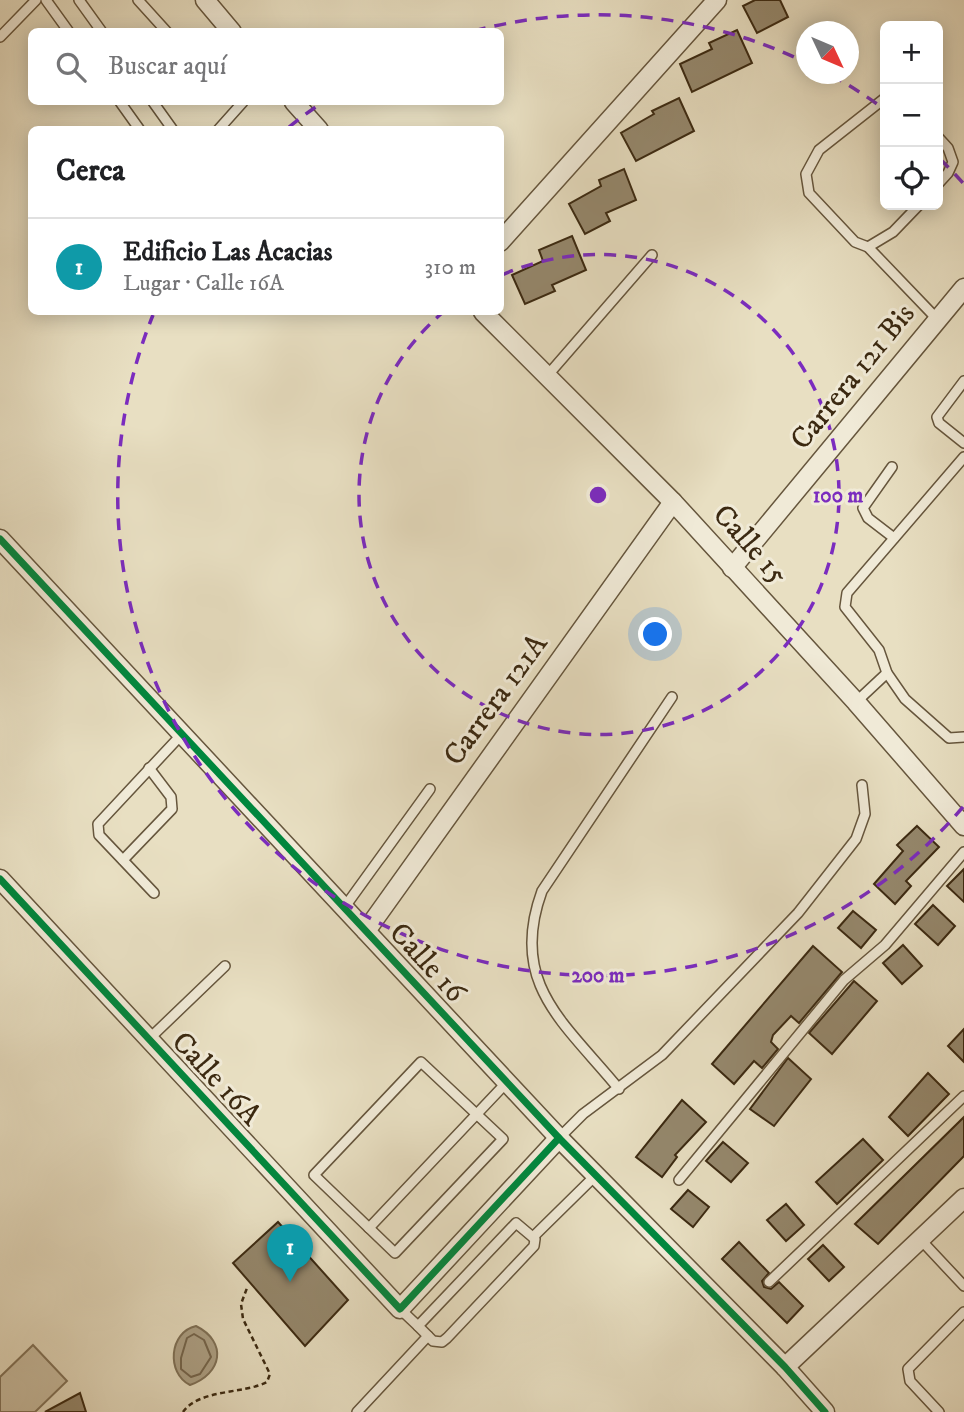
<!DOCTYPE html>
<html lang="es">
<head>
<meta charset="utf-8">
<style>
	:root { --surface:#fff; --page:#f2f2f2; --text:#202124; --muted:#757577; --line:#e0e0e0; --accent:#db2777 }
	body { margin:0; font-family:"IM FELL DW Pica",serif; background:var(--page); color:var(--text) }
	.controls { position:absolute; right:21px; top:21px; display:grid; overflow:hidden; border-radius:10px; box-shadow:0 4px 18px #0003 }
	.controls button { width:63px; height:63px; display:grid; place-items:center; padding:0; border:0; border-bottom:2px solid var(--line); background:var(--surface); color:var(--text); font:35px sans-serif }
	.compass { position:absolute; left:796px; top:21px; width:63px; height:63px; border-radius:50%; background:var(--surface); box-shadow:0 4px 18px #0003; rotate:134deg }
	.you { position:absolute; left:656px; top:635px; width:24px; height:24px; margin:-18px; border:5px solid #fff; border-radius:50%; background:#1a73e8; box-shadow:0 0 0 10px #1a73e833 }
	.badge { display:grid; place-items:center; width:46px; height:46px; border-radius:50%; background:var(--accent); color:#fff; font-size:23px; font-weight:700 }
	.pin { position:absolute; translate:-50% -58px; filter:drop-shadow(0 2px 4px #0008) }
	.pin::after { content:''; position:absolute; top:37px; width:24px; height:21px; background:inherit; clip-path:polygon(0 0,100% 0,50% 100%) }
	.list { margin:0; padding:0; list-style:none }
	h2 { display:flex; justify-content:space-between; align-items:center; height:91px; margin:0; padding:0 28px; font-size:30px }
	h2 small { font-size:23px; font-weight:400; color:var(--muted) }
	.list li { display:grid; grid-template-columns:46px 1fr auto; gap:21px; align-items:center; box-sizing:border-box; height:98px; padding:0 28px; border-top:2px solid var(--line) }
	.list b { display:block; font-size:26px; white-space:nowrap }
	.list p { margin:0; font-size:23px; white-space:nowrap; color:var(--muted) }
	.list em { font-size:23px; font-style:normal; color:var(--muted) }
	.icon { flex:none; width:38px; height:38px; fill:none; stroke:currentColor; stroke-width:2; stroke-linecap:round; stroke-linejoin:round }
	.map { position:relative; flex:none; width:964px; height:1412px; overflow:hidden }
	.search { position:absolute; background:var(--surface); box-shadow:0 4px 18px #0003; left:28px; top:28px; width:476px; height:77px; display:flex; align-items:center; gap:18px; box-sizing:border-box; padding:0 24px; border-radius:10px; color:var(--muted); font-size:26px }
	.panel { position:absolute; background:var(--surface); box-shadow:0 4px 18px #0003; left:28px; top:126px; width:476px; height:189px; border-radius:10px }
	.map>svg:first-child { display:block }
	.green { fill:#cbc0a4; stroke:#83745a; stroke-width:2 }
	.water { fill:#ada186; stroke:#7f7157; stroke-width:2 }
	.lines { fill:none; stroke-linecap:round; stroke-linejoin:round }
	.shore { stroke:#74654c; stroke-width:2 }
	.building { fill:#95886d; stroke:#3b2911; stroke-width:2 }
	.service-casing { stroke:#66563d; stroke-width:12 }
	.minor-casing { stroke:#66563d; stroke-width:21 }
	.path { stroke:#3b2911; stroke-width:2.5; stroke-dasharray:5 3.5; stroke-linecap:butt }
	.service { stroke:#f0ead7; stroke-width:9 }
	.minor { stroke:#f0ead7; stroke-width:18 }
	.cycleway-casing { stroke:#f0ead7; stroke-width:11 }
	.cycleway { stroke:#00873e; stroke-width:7 }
	.ring { fill:none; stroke:#7b2cbf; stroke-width:3.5; stroke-dasharray:12 9 }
	.labels { text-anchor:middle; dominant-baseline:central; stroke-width:6; stroke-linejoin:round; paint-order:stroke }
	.street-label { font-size:30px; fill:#3b2911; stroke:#f0ead7 }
	.centre { fill:#7b2cbf; stroke:#f0ead7; stroke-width:3.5 }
	.ring-label { font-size:21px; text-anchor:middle; font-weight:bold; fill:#7b2cbf; stroke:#f0ead7; stroke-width:6; stroke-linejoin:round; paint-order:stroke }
</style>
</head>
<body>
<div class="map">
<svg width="964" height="1412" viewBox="0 0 964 1412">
	<rect width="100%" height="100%" fill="#e8dfc2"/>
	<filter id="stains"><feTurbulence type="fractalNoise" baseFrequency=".00286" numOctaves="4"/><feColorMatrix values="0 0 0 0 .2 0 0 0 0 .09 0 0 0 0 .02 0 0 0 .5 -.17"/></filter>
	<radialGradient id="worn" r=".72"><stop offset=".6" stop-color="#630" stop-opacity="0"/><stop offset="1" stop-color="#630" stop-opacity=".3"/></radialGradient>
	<path class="green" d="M 33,1345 L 67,1381 L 35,1412 L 0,1412 L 0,1377 Z"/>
	<path class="water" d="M 196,1326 C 228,1342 222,1374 190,1385 C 166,1373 169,1332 196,1326 Z"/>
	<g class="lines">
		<path class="shore" d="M 194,1334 L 204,1340 L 211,1357 L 200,1374 L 191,1377 L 181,1369 L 181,1358 L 187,1338 Z"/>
	</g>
	<g class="building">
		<path d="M 755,0 L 780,0 L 788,17 L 757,33 L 743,6 Z"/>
		<path d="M 737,30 L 752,63 L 692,92 L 680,64 L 712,49 L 709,43 Z"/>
		<path d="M 679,98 L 694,131 L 636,161 L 621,133 L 654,114 L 652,111 Z"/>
		<path d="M 624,169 L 636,200 L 606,213 L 610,221 L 585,234 L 569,204 L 601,186 L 599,180 Z"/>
		<path d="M 572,236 L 586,270 L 552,285 L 555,291 L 525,304 L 512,275 L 543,261 L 539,250 Z"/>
		<path d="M 917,826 L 939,847 L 906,881 L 911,886 L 895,904 L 874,884 L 903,851 L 897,845 Z"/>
		<path d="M 964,869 L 964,902 L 947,886 Z"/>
		<path d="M 933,905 L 955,926 L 938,945 L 915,924 Z"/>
		<path d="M 853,911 L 876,930 L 861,948 L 838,928 Z"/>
		<path d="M 903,945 L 922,966 L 902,984 L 883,963 Z"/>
		<path d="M 813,946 L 842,972 L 799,1023 L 791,1016 L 773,1035 L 771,1042 L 778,1049 L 762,1068 L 754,1061 L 734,1084 L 712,1064 Z"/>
		<path d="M 854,981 L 877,1001 L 832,1054 L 809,1033 Z"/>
		<path d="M 964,1029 L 964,1062 L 948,1046 Z"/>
		<path d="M 788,1058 L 811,1079 L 774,1126 L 750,1109 Z"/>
		<path d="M 928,1073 L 949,1094 L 908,1136 L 889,1117 Z"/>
		<path d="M 682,1100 L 706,1122 L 675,1155 L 677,1157 L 662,1177 L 636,1157 Z"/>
		<path d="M 964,1117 L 964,1156 L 878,1244 L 855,1224 Z"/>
		<path d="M 863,1139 L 883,1160 L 837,1204 L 816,1182 Z"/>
		<path d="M 723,1142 L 748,1163 L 731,1182 L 706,1161 Z"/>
		<path d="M 688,1190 L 709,1207 L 693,1227 L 671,1209 Z"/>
		<path d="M 786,1204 L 804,1225 L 786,1241 L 767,1220 Z"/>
		<path d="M 278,1222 L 348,1300 L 305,1346 L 233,1263 Z"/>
		<path d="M 739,1242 L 769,1273 L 762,1281 L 764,1287 L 771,1289 L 779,1282 L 803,1306 L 787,1323 L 722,1259 Z"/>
		<path d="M 823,1245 L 844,1267 L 829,1281 L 808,1259 Z"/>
		<path d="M 80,1393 L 86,1412 L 45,1412 Z"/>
	</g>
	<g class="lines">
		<g class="service-casing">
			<g id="service">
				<path d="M 46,0 L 69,32"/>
				<path d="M 79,0 L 102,32"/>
				<path d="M 138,0 L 167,32"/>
				<path d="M 0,37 L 36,0"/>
				<path d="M 885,98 L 819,150 L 806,174 L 809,193 L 855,242 L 868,247 L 937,319"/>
				<path d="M 120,102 L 140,130"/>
				<path d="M 153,102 L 173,130"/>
				<path d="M 218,130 L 243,102"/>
				<path d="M 938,137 L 948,148 L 953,162 L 948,173 L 938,184"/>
				<path d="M 868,247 L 893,232 L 919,205"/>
				<path d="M 547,376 L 652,255"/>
				<path d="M 964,381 L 937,417 L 939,423 L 964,443"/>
				<path d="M 964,457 L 847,593 L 845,607 L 879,650 L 887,673 L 905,699 L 949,738 L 964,737"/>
				<path d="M 892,467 L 863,508 L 868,518 L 894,538"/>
				<path d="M 856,702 L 887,673"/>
				<path d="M 123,860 L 172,809 L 171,797 L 149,768"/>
				<path d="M 154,893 L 99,835 L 98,824 L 182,734"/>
				<path d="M 344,908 L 430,789"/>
				<path d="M 149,1039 L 225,966"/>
				<path d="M 421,1062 L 503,1139 L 395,1253 L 314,1175 Z"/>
				<path d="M 619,1089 C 565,1023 508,984 542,891 L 672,697"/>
				<path d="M 559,1138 L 583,1114 L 662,1055 L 798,913 L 856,839 L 865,814 L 862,785"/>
				<path d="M 679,1180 L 844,980 L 885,945 L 964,852"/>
				<path d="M 516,1223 L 535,1239 L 534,1246 L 447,1338 L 442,1342 L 433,1341 L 418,1326 Z"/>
				<path d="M 369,1228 L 507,1082"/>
				<path d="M 533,1237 L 596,1175"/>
				<path d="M 920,1239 L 964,1286"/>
				<path d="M 769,1282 L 964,1096"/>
				<path d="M 400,1309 L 418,1326"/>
				<path d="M 357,1412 L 428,1336"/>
				<path d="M 939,1412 L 910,1381 L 908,1369 L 964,1312"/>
			</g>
		</g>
		<g class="minor-casing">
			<g id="minor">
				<path d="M 205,0 L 232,32"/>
				<path d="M 294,102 L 319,130"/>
				<path d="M 500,242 L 717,0"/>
				<path d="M 483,312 L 673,502 L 856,702 L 964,826"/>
				<path d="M 0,539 L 559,1138 L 785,1367 L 825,1412"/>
				<path d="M 732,568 L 964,288"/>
				<path d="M 0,879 L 400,1309 L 559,1138"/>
				<path d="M 366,931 L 673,502"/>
				<path d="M 785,1367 L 964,1198"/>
			</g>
		</g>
		<path class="path" d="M 183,1412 C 199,1389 244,1394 267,1382 L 270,1374 L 243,1319 L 241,1304 L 247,1288"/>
		<use href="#service" class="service"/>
		<use href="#minor" class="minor"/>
		<g class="cycleway-casing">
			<g id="cycleway">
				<path d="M 0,539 L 559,1138 L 785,1367 L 825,1412"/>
				<path d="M 0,879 L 400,1309 L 559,1138"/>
			</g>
		</g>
		<use href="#cycleway" class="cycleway"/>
	</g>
	<g class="ring">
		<path d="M502 275A240 240 0 1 1 442 313"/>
		<path d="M963 807A480 480 0 0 1 153 315M289 127A480 480 0 0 1 323 102M474 31A480 480 0 0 1 805 62M831 75A480 480 0 0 1 884 109M940 159A480 480 0 0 1 963 183"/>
	</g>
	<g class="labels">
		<g class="street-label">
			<text transform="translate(853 377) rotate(-51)">Carrera 121 Bis</text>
			<text transform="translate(750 545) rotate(48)">Calle 15</text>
			<text transform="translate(496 700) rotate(-54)">Carrera 121A</text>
			<text transform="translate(427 963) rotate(47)">Calle 16</text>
			<text transform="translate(216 1079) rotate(47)">Calle 16A</text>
		</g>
	</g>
	<circle cx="598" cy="495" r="10" class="centre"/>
	<g class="ring-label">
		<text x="838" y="502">100 m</text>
		<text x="598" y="982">200 m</text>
	</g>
	<rect width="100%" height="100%" filter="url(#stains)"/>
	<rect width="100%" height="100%" fill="url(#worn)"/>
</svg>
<div class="controls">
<button>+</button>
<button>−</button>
<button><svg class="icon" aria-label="locate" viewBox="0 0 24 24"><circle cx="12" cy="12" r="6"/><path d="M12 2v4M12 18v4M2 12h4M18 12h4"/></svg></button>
</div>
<svg class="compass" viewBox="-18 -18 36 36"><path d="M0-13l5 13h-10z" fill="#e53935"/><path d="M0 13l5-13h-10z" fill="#757577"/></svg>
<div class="you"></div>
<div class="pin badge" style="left:290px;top:1282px;background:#0f9aa8">1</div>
<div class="search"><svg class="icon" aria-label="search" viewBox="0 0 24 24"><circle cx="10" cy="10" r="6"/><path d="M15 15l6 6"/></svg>Buscar aquí</div>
<section class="panel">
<h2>Cerca<small></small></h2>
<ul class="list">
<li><span class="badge" style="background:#0f9aa8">1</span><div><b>Edificio Las Acacias</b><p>Lugar · Calle 16A</p></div><em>310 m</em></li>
</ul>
</section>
</div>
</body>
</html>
